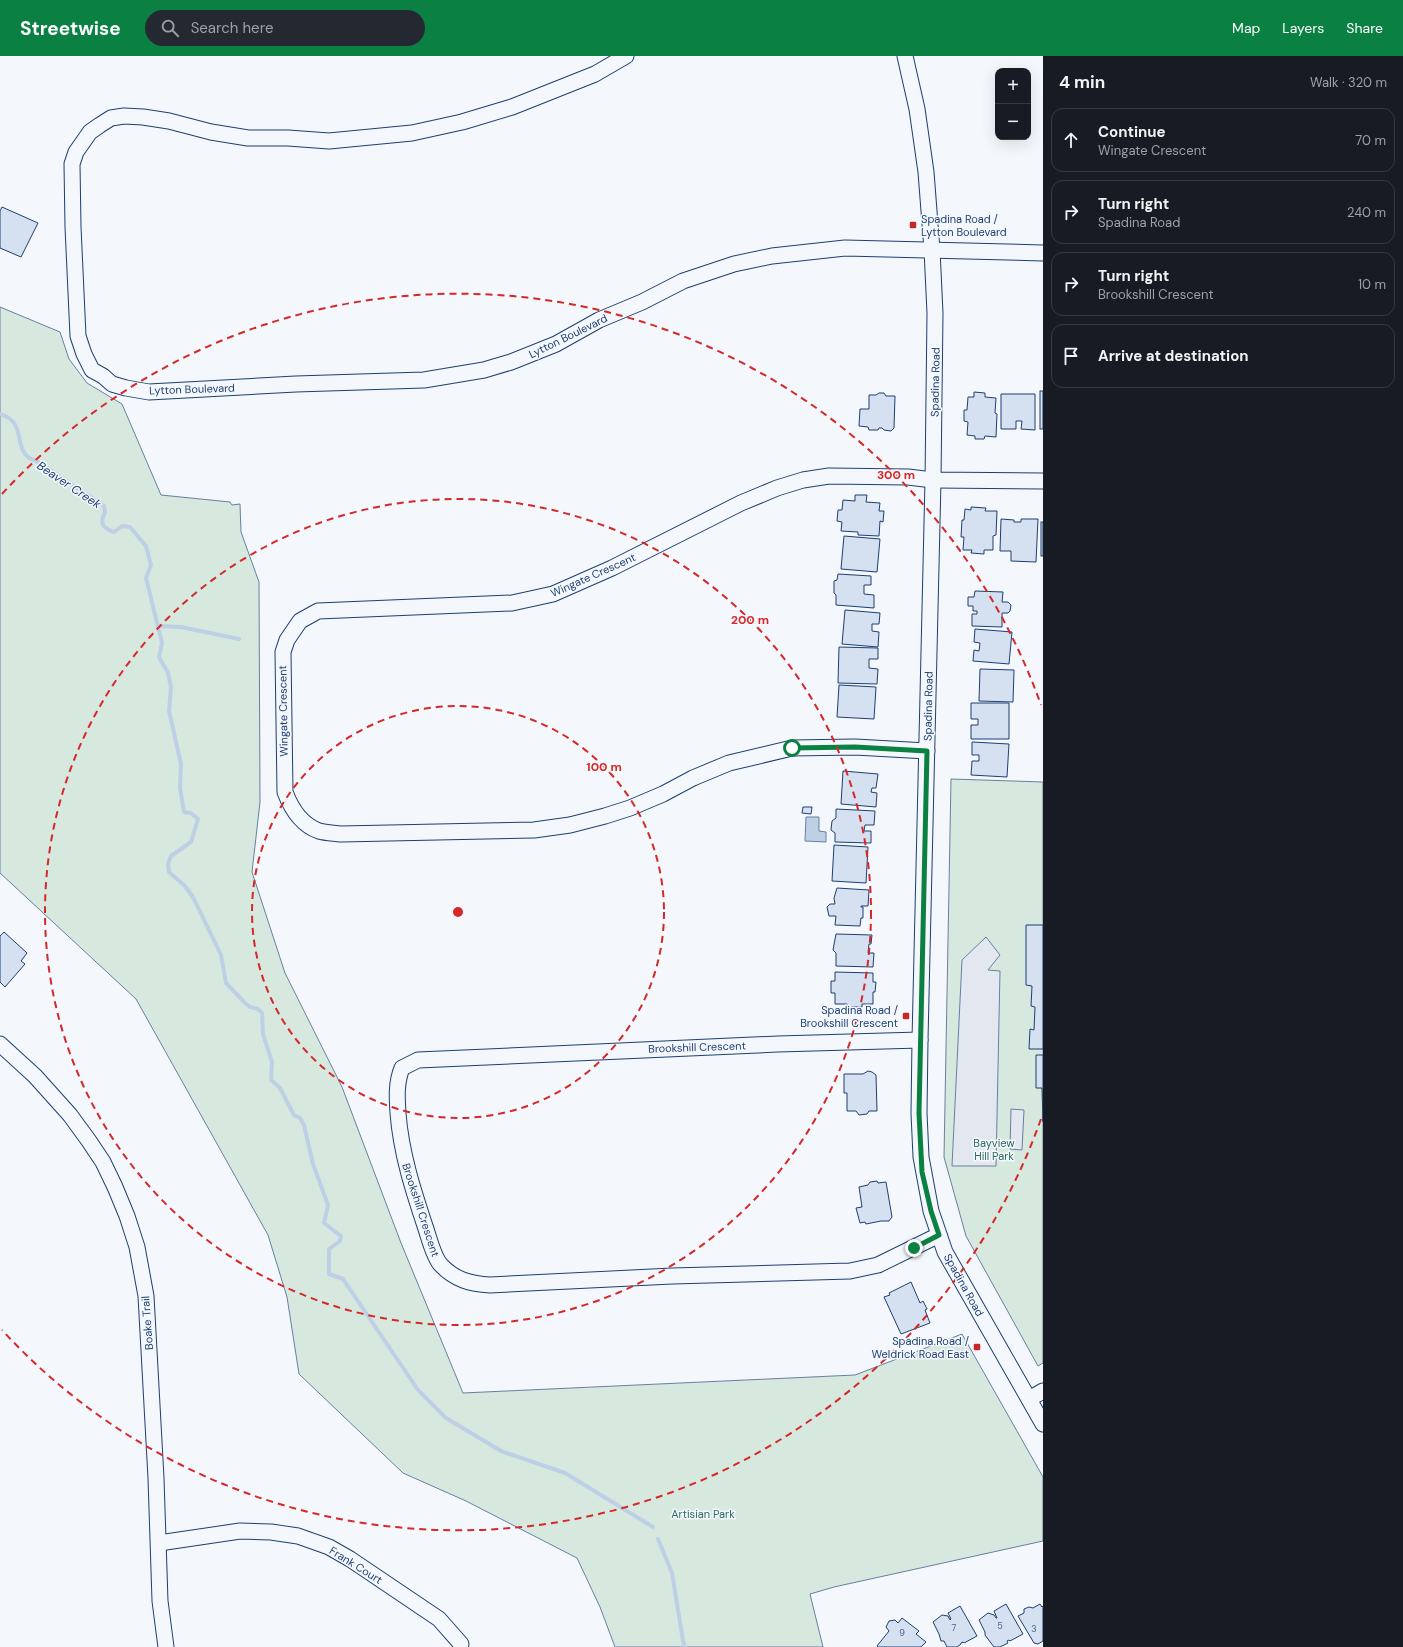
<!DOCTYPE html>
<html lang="en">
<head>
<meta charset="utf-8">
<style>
	:root { --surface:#171b24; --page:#242831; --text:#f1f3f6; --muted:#9ea1a6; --line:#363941; --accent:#0b8043 }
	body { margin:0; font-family:"DM Sans",sans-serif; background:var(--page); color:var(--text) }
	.controls { position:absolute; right:12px; top:12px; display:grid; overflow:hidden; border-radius:8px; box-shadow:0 4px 16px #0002 }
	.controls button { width:36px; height:36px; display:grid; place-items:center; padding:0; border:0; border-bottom:1px solid var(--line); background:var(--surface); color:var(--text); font:20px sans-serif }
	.stop { position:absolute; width:12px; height:12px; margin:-9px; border:3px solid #0b8043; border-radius:50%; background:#fff }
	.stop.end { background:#0b8043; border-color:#fff; box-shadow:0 1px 4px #0008 }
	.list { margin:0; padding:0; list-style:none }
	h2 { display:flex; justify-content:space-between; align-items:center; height:52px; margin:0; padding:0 16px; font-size:17px }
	h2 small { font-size:13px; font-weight:400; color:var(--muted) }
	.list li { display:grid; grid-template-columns:26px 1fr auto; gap:12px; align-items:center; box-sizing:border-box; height:64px; margin:0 8px 8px; padding:0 8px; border:1px solid var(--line); border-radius:12px }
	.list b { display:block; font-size:15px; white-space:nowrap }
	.list p { margin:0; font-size:13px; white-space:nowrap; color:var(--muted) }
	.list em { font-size:13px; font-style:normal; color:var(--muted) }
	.icon { flex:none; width:22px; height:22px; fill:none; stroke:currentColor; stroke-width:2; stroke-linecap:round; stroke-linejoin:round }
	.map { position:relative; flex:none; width:1043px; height:1591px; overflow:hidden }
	header { display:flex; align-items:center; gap:24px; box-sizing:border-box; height:56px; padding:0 20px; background:var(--accent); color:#fff }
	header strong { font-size:19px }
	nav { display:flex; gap:22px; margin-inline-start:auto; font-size:14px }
	.search { width:280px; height:36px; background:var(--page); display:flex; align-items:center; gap:10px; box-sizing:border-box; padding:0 14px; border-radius:22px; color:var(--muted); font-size:15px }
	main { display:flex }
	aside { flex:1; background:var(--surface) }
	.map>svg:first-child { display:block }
	.green { fill:#d7e8df; stroke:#687fa3 }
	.parking { fill:#e3e8f0; stroke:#687fa3 }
	.water { fill:#bed0e5; stroke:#687fa3 }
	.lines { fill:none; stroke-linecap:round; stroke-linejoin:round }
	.stream { stroke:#bed0e5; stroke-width:4 }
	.building { fill:#d5e0f0; stroke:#1d3f73 }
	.minor-casing { stroke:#1d3f73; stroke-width:17 }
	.minor { stroke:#f4f7fb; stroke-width:15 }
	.route { stroke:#0b8043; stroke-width:5 }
	.ring { fill:none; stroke:#d62828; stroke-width:2; stroke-dasharray:7 5 }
	.poi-dot { fill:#c62828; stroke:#f4f7fb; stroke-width:1.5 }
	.labels { text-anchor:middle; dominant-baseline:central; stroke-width:3; stroke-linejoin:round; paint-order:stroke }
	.number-label { font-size:9px; fill:#4b6792 }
	.poi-label { font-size:11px; fill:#1d3f73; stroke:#f4f7fb; text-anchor:end }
	.street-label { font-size:11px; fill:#1d3f73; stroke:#f4f7fb }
	.park-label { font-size:11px; fill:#2c6c60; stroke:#f4f7fb }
	.water-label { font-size:12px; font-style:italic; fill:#1d3f73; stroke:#f4f7fb }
	.centre { fill:#d62828; stroke:#f4f7fb; stroke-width:2 }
	.ring-label { font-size:12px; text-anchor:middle; font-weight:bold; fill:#d62828; stroke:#f4f7fb; stroke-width:3; stroke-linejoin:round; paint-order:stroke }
</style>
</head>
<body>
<header>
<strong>Streetwise</strong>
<div class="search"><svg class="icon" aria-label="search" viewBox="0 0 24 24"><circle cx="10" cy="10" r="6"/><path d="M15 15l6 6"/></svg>Search here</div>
<nav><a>Map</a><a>Layers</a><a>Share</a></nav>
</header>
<main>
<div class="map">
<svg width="1043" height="1591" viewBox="0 0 1043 1591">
	<rect width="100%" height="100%" fill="#f4f7fb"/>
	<g class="green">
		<path d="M 0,251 L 60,276 L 69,303 L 87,327 L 122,348 L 161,439 L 230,446 L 232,449 L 240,448 L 241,476 L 259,526 L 260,746 L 252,816 L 285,917 L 342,1031 L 401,1187 L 463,1337 L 855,1319 L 962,1278 L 1043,1421 L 1043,1485 L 834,1531 L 810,1538 L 823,1591 L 615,1591 L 600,1551 L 577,1502 L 466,1445 L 403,1417 L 299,1318 L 287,1241 L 268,1179 L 136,943 L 0,817 Z"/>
		<path d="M 951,723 L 1043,726 L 1043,1307 L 1038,1310 L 966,1180 L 944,1101 Z"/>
	</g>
	<g class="parking">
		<path d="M 986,881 L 1000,899 L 988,914 L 1000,915 L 996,1110 L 952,1110 L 962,904 Z"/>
		<path d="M 1011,1053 L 1024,1054 L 1022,1094 L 1010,1093 Z"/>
	</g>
	<path class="water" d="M 806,761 L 819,761 L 819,775 L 826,776 L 826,786 L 805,785 Z"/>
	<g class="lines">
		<g class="stream">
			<path d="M 0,358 C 27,366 13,390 29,402 C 31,403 35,404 38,406 L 104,450 L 105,456 C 99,468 103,472 114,476 L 122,470 L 130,471 L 146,490 L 151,509 L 146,522 L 162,587 L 159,601 L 168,617 L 171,631 L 169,655 L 181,708 L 180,732 L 184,756 L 191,757 L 198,763 L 191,786 L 171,800 L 168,808 L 169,816 L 185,830 L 193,841 L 221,899 L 226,927 L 244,946 L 250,951 L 258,953 L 262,957 L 263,978 L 272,1006 L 271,1024 L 280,1032 L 294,1059 L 300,1062 L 304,1069 L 313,1108 L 328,1149 L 324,1167 L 341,1180 L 340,1185 L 329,1193 L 329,1218 L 343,1223 L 418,1334 L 446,1362 L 501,1395 L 565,1417 L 653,1471"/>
			<path d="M 158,570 L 181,571 L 239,583"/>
			<path d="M 658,1483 L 672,1517 L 683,1585 L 685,1591"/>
		</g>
	</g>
	<g class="building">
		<path d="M 2,151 L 38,167 L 21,201 L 0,192 L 0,155 Z"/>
		<rect x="1040" y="335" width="3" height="38"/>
		<path d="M 974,336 L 985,337 L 985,341 L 996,342 L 995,357 L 997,358 L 996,381 L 985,380 L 984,383 L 975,383 L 975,380 L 967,379 L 968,366 L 964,365 L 964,354 L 967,354 L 968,341 L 974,341 Z"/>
		<path d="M 879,337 L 884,337 L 886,340 L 895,340 L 894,372 L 891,375 L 884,374 L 882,372 L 879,372 L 878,374 L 869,374 L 868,371 L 859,370 L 860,353 L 869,353 L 869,339 L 876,339 Z"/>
		<path d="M 1001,338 L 1035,338 L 1035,374 L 1021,373 L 1022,365 L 1016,365 L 1016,373 L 1001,373 Z"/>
		<path d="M 855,439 L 867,439 L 866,446 L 880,447 L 879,455 L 884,455 L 883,466 L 880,465 L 879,480 L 858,479 L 858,476 L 841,475 L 842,466 L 837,465 L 838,454 L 842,454 L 843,444 L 855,445 Z"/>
		<path d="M 971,451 L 986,452 L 985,455 L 997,455 L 996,479 L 993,480 L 993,494 L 984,494 L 984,498 L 971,497 L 972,494 L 963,494 L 964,481 L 961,481 L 962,464 L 964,464 L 965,453 L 971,454 Z"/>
		<path d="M 1001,463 L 1014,464 L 1014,466 L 1021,466 L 1021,463 L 1038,463 L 1036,506 L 1011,505 L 1011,495 L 1000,495 Z"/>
		<rect x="1041" y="466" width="2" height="34"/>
		<path d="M 844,480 L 880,483 L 877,516 L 841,513 Z"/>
		<path d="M 838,518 L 871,520 L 871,529 L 864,529 L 864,538 L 874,539 L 874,552 L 836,549 L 836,539 L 834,537 L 834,525 L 837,524 Z"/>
		<path d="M 975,535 L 1003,536 L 1002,546 L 1008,546 L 1011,549 L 1010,555 L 1008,557 L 1002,557 L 1002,571 L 972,570 L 972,558 L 977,558 L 977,555 L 973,555 L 973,550 L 968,550 L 968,541 L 974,541 Z"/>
		<path d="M 845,554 L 880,557 L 879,568 L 872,568 L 872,575 L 879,576 L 878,591 L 842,588 Z"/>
		<path d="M 975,573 L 1012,576 L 1009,608 L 973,605 L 974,594 L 979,595 L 980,587 L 974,586 Z"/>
		<path d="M 839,591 L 878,592 L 878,603 L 869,603 L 869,612 L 878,613 L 877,628 L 838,627 Z"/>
		<path d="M 980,613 L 1014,614 L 1013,646 L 979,645 Z"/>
		<path d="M 839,629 L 876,631 L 874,663 L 837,661 Z"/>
		<path d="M 971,647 L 1009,647 L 1009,683 L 971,683 L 971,669 L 978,669 L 978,663 L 971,663 Z"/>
		<path d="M 972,686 L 1009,688 L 1007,721 L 971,719 L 972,705 L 979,705 L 979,699 L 972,699 Z"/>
		<path d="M 843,715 L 878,718 L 876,732 L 872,732 L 871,736 L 877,737 L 876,751 L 841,748 Z"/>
		<path d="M 803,751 L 812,751 L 811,758 L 802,757 Z"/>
		<path d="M 836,753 L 875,755 L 874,769 L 865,769 L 864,775 L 871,775 L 871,787 L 835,786 L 835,777 L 831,774 L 832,765 L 836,762 Z"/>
		<path d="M 834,789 L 868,791 L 866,827 L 832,825 Z"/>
		<path d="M 837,832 L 869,834 L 868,850 L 861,850 L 861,851 L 863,851 L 863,862 L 861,862 L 860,870 L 835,869 L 836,860 L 829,860 L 827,851 L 830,848 L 835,848 L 834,842 Z"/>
		<path d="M 1026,869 L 1043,869 L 1043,993 L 1029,993 L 1030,973 L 1034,974 L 1035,951 L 1031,950 L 1032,930 L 1026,929 Z"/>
		<path d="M 4,876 L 27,897 L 21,905 L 25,908 L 5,931 L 0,926 L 0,880 Z"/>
		<path d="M 836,878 L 872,879 L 871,888 L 869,888 L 868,897 L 874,897 L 873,911 L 836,910 L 836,897 L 833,894 Z"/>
		<path d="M 835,916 L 873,917 L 873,926 L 876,926 L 875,936 L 873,936 L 873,948 L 862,948 L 862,951 L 847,951 L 847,948 L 835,948 L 835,937 L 831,937 L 831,925 L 835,925 Z"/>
		<path d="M 1036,999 L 1043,999 L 1043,1066 L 1042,1032 L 1036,1032 Z"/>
		<path d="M 868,1015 L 872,1016 L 876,1019 L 877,1055 L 869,1055 L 867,1058 L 859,1059 L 856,1055 L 847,1055 L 847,1037 L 844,1037 L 844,1018 L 863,1018 Z"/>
		<path d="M 877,1125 L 878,1127 L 886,1126 L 892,1161 L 889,1165 L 881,1165 L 866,1168 L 865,1166 L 860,1167 L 856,1152 L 862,1151 L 859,1131 L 868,1129 L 870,1126 Z"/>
		<path d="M 911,1226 L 920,1247 L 923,1245 L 927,1253 L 925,1254 L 930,1267 L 901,1278 L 884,1241 L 890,1239 L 889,1237 Z"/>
		<path d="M 1006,1548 L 1023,1578 L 1010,1585 L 1009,1584 L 1007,1585 L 1008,1587 L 1000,1591 L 994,1591 L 985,1579 L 985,1576 L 979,1564 L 988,1557 L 994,1559 L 996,1562 L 997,1562 L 994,1555 Z"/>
		<path d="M 1040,1548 L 1042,1551 L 1043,1550 L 1043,1585 L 1038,1588 L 1034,1587 L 1018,1560 L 1024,1557 L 1024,1553 L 1029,1551 L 1033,1552 Z"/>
		<path d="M 960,1550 L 977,1580 L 964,1587 L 963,1586 L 961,1587 L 961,1588 L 957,1591 L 947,1591 L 944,1585 L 941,1585 L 939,1578 L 933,1566 L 942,1559 L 948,1560 L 950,1564 L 951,1563 L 948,1557 Z"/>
		<path d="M 902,1562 L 919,1575 L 916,1578 L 926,1586 L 921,1591 L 878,1591 L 877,1590 L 889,1575 L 886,1571 L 889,1565 L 895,1564 L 898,1567 Z"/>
	</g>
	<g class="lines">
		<g class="minor-casing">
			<g id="minor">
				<path d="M 626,0 L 595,18 L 512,51 L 462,66 L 412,77 L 329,85 L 288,82 L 248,82 L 211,76 L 169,65 L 143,61 L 124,60 L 111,62 L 100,69 L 90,76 L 76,96 L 72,108 L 73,171 L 78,280 L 84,298 L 92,314 L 103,320 L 112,328 L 126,332 L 149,336 L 296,328 L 424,324 L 484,314 L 511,306 L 556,288 L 599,264 L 642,246 L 683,225 L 734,208 L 772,200 L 845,192 L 1043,197"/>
				<path d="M 905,0 L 917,53 L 926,116 L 932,194 L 935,257 L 933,424 L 920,984 L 919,1057 L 921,1101 L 931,1155 L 945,1196 L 1043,1368"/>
				<path d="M 927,695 L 855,691 L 792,692 L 729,707 L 693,722 L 663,738 L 630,752 L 605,760 L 570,769 L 534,774 L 341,778 C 334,777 326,777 319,775 C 302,769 291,752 285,736 L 283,596 L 287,584 L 300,565 L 318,555 L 512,547 L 553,538 L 612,512 L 741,447 L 777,432 L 803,424 L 829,420 L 908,421 L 933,424 L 1043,425"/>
				<path d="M 920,984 L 778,988 L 418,1004 L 402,1012 C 396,1027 397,1041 398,1057 C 401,1097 413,1134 426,1173 C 429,1182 434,1202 441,1209 C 455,1224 471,1228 490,1229 L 672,1220 L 850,1215 L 878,1209 L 939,1179"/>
				<path d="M 0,988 L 35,1020 L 70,1059 L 89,1085 L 103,1106 L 115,1131 L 127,1160 L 137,1191 L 146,1240 L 156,1422 L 160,1545 L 166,1591"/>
				<path d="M 1029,1343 L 1043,1335"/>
				<path d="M 159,1487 L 240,1475 L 271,1476 L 298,1480 L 329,1491 L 350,1503 L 439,1563 L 461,1588"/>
			</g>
		</g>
		<use href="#minor" class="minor"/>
	</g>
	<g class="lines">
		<path class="route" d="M 792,692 L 855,691 L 927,695 L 919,1057 L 922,1116 L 931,1155 L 939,1179 L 914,1192"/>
	</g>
	<g class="ring">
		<circle cx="458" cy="856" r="206"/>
		<circle cx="458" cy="856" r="413"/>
		<path d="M1041 1063A619 619 0 0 1 2 1274M2 438A619 619 0 0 1 1041 649"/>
	</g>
	<g class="poi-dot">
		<rect x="909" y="165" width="8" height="8" rx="2"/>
		<rect x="902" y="956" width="8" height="8" rx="2"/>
		<rect x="973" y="1287" width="8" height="8" rx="2"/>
	</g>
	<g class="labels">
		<g class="number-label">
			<text x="1000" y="1570">5</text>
			<text x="954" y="1572">7</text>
			<text x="1034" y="1573">3</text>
			<text x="902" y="1577">9</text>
		</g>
		<g class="poi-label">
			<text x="921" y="163" text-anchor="start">Spadina Road /<tspan x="921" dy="13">Lytton Boulevard</tspan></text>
			<text x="898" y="954">Spadina Road /<tspan x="898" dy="13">Brookshill Crescent</tspan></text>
			<text x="969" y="1285">Spadina Road /<tspan x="969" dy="13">Weldrick Road East</tspan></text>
		</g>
		<g class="street-label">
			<text transform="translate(568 280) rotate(-26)">Lytton Boulevard</text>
			<text transform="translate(935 326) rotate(-89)">Spadina Road</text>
			<text transform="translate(192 333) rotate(-2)">Lytton Boulevard</text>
			<text transform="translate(593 519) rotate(-24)">Wingate Crescent</text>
			<text transform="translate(928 650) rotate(-89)">Spadina Road</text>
			<text transform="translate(283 655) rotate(-91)">Wingate Crescent</text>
			<text transform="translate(697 991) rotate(-2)">Brookshill Crescent</text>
			<text transform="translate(421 1154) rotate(72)">Brookshill Crescent</text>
			<text transform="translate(964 1229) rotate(61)">Spadina Road</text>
			<text transform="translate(147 1267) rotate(-94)">Boake Trail</text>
			<text transform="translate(356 1509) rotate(32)">Frank Court</text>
		</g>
		<g class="park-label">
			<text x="994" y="1087">Bayview<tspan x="994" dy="13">Hill Park</tspan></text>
			<text x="703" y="1458">Artisian Park</text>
		</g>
		<g class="water-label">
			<text transform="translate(69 429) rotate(34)">Beaver Creek</text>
		</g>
	</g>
	<circle cx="458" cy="856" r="6" class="centre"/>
	<g class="ring-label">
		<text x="896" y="423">300 m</text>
		<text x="750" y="568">200 m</text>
		<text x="604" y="715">100 m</text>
	</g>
</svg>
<div class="controls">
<button>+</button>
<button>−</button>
</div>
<div class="stop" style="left:792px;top:692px"></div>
<div class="stop end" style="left:914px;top:1192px"></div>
</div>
<aside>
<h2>4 min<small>Walk · 320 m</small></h2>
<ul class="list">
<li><svg class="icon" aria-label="ahead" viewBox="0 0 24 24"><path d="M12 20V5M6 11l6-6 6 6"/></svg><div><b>Continue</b><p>Wingate Crescent</p></div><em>70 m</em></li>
<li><svg class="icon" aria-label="right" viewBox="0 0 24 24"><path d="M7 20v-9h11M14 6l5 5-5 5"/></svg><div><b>Turn right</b><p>Spadina Road</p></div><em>240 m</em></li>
<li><svg class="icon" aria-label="right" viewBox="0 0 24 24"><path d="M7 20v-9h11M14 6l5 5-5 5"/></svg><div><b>Turn right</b><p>Brookshill Crescent</p></div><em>10 m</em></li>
<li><svg class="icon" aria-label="arrive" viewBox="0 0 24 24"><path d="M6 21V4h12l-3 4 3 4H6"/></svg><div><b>Arrive at destination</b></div></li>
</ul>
</aside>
</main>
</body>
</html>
